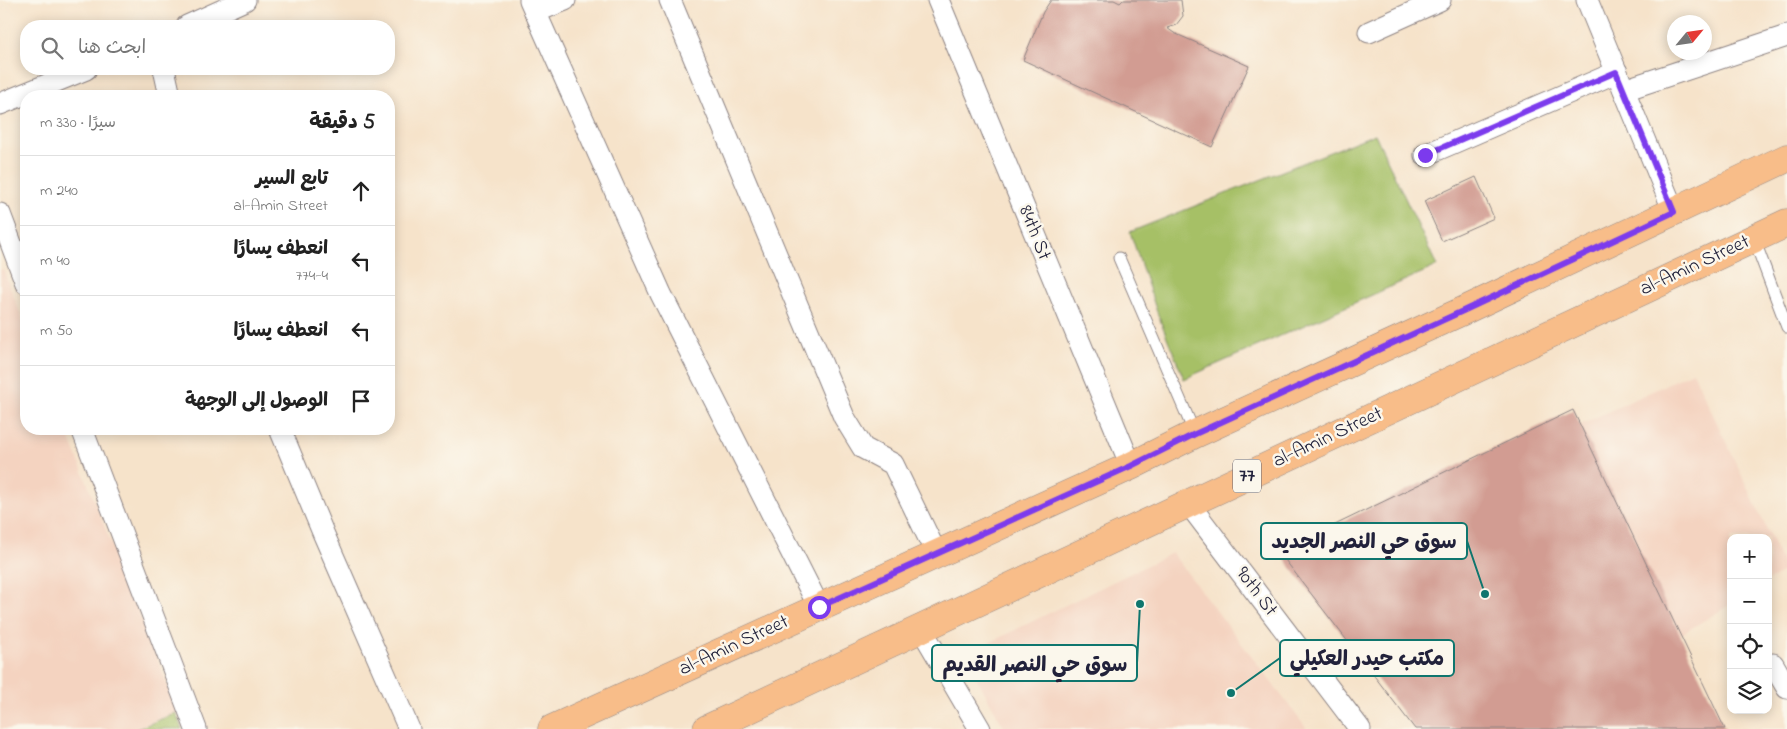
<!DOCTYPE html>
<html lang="ar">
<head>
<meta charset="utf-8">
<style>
	:root { --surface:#fff; --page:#f2f2f2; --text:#222; --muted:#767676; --line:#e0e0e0 }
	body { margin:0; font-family:"Indie Flower","Playpen Sans Arabic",sans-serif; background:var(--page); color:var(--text); direction:rtl }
	.controls { position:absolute; right:15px; bottom:15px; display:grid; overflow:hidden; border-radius:10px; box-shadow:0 2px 12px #0003 }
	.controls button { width:45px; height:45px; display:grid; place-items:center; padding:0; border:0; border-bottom:1px solid var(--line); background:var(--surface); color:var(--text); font:25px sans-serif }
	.compass { position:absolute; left:1667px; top:15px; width:45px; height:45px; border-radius:50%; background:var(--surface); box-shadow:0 2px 12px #0003; rotate:61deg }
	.stop { position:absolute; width:15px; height:15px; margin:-11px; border:4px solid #7c3aed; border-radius:50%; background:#fff }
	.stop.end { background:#7c3aed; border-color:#fff; box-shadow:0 1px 5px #0008 }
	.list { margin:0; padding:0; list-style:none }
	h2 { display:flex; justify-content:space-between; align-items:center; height:65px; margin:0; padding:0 20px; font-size:21px }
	h2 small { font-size:16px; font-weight:400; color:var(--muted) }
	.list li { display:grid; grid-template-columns:32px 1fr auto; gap:15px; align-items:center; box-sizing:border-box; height:70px; padding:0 20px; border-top:1px solid var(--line) }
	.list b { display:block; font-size:19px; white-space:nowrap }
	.list p { margin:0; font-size:16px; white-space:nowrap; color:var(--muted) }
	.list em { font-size:16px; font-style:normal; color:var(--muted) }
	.icon { flex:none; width:28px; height:28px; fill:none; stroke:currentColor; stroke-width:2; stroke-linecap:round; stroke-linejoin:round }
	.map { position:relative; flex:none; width:1787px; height:729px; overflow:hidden; direction:ltr }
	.search { position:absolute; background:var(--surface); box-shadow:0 2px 12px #0003; left:20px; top:20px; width:375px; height:55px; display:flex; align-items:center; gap:12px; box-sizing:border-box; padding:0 18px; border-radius:20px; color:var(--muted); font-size:19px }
	.panel { position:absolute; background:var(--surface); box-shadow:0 2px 12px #0003; left:20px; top:90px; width:375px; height:345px; border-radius:20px; direction:rtl }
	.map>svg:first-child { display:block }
	.built { fill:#f4d3c0 }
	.green { fill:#a6c066; stroke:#647150 }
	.building { fill:#d29c92 }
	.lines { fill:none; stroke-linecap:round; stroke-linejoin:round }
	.lane-casing { stroke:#8c8282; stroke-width:13 }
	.street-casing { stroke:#8c8282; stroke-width:23 }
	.primary-casing { stroke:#8c8282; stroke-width:29 }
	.lane { stroke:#fff; stroke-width:11 }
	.street { stroke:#fff; stroke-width:21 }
	.primary { stroke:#f8bd89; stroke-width:28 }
	.route { stroke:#7c3aed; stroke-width:6 }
	.labels { text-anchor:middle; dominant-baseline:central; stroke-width:5; stroke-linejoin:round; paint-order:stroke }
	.shield { fill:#fbf7ec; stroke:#636270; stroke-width:1 }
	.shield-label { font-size:19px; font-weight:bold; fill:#22223b }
	.street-label { font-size:20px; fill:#22223b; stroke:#fbf7ec }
	.leader { fill:none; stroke:#0f766e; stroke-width:2 }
	.callout-dot { fill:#0f766e; stroke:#fbf7ec; stroke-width:2 }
	.callout { fill:#fbf7ec; stroke:#0f766e; stroke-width:2 }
	.callout-label { font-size:21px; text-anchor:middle; font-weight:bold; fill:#22223b }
</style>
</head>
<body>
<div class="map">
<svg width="1787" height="729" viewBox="0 0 1787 729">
	<rect width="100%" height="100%" fill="#fbf7ec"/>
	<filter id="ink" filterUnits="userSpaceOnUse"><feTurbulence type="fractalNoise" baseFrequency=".02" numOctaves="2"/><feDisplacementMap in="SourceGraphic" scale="10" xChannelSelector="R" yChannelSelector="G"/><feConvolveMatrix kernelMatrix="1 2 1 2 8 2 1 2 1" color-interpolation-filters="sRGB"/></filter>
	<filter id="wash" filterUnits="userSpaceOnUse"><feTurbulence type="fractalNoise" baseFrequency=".0096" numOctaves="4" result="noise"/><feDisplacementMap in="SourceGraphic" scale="20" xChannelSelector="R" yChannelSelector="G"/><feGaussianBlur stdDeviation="1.12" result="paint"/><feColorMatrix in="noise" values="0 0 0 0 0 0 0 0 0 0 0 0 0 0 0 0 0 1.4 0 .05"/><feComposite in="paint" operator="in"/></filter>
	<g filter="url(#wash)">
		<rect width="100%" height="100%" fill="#f6e3ca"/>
		<g class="built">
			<path d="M 3,269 L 26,328 L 26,429 L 66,429 L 178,712 L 134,729 L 0,729 L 0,270 Z"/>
			<path d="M 1693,372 L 1786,570 L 1768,581 L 1768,538 L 1731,538 L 1731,604 L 1680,635 L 1580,425 Z"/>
			<path d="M 1172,553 L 1307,729 L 1005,729 L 964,655 Z"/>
		</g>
		<g class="green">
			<path d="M 1375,134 L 1437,266 L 1184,379 L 1158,315 L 1130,232 Z"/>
			<path d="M 176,713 L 182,729 L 137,729 Z"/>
		</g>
		<g id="blocks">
			<g class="building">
				<path d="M 1051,0 L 1114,0 L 1120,3 L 1123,0 L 1181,0 L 1183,16 L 1176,25 L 1167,28 L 1174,33 L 1249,66 L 1212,147 L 1023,60 L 1043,12 Z"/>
				<path d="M 1476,177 L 1494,218 L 1442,241 L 1424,201 Z"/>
				<path d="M 1573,410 L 1725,729 L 1415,729 L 1279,552 Z"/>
			</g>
		</g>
	</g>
	<g filter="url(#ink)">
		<use href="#blocks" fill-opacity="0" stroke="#8c8282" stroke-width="1"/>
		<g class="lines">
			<g class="lane-casing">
				<g id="lane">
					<path d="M 1754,239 L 1787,327"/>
					<path d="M 1119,258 L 1195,434"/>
				</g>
			</g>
			<g class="street-casing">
				<g id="street">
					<path d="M 530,0 L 661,294 L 819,607"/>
					<path d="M 670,0 L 844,417 L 863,448 L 893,464 L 936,553"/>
					<path d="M 938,0 L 1131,466"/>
					<path d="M 1587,0 L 1674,212"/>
					<path d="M 535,12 L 565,0"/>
					<path d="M 187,26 L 245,0"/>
					<path d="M 1369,32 L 1440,0"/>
					<path d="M 164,69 L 170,96"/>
					<path d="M 1624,90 L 1787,36"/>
					<path d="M 0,104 L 86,69"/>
					<path d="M 1425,155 L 1617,72"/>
					<path d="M 0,214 L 26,283"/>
					<path d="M 82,429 L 196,729"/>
					<path d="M 280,429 L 324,535 L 409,729"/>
					<path d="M 1188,503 L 1360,729"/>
					<path d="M 922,630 L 980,729"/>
					<path d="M 1773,664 L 1787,688"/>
				</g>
			</g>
			<g class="primary-casing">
				<g id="primary">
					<path d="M 552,729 L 1131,466 L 1195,434 L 1465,310 L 1787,158"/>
					<path d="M 707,729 L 1787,223"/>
				</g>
			</g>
			<use href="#lane" class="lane"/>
			<use href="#street" class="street"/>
			<use href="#primary" class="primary"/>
		</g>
	</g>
	<g class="lines" filter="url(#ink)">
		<path class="route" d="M 819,607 L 1131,466 L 1195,434 L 1465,310 L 1674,212 L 1616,72 L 1425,155"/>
	</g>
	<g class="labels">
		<rect class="shield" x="1233" y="459.5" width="28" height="33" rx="4"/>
		<g class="shield-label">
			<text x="1247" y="476">77</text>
		</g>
		<g class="street-label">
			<text transform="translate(1034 233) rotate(68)">84th St</text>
			<text transform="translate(1695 266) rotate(-25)">al-Amin Street</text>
			<text transform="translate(1328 438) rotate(-25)">al-Amin Street</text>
			<text transform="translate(1256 592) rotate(53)">90th St</text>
			<text transform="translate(734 646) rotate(-25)">al-Amin Street</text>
		</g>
	</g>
	<path class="leader" d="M1485 594L1467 541M1231 693L1280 658M1140 604L1137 663"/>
	<g class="callout-dot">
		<circle cx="1485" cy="594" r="5"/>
		<circle cx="1231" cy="693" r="5"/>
		<circle cx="1140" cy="604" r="5"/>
	</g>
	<g class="callout">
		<rect x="1261" y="523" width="206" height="36" rx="5"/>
		<rect x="1280" y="640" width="174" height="36" rx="5"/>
		<rect x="932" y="645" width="205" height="36" rx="5"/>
	</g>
	<g class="callout-label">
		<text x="1364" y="548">سوق حي النصر الجديد</text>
		<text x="1367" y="665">مكتب حيدر العكيلي</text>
		<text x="1035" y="671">سوق حي النصر القديم</text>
	</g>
</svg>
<div class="controls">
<button>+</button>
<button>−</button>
<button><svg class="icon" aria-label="locate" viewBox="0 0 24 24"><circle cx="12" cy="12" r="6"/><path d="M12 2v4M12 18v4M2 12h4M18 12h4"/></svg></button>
<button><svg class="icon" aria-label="layers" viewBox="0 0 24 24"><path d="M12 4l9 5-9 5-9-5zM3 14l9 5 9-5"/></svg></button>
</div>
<svg class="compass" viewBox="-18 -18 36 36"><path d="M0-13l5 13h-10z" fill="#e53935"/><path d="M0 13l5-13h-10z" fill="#767676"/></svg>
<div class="stop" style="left:819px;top:607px"></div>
<div class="stop end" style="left:1425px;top:155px"></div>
<div class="search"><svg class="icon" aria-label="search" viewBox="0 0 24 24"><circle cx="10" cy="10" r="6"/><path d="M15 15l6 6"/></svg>ابحث هنا</div>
<section class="panel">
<h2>5 دقيقة<small>سيرًا · 330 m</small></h2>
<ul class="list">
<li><svg class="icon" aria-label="ahead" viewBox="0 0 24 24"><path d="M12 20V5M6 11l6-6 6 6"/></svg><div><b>تابع السير</b><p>al-Amin Street</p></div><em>240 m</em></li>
<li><svg class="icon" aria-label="left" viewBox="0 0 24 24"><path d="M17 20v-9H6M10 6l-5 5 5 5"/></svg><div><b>انعطف يسارًا</b><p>774-4</p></div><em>40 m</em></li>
<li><svg class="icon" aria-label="left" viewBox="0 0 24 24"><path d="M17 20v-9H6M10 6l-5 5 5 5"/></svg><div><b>انعطف يسارًا</b></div><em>50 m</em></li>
<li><svg class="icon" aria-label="arrive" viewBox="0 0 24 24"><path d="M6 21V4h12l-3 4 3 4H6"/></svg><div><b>الوصول إلى الوجهة</b></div></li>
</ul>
</section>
</div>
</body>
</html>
